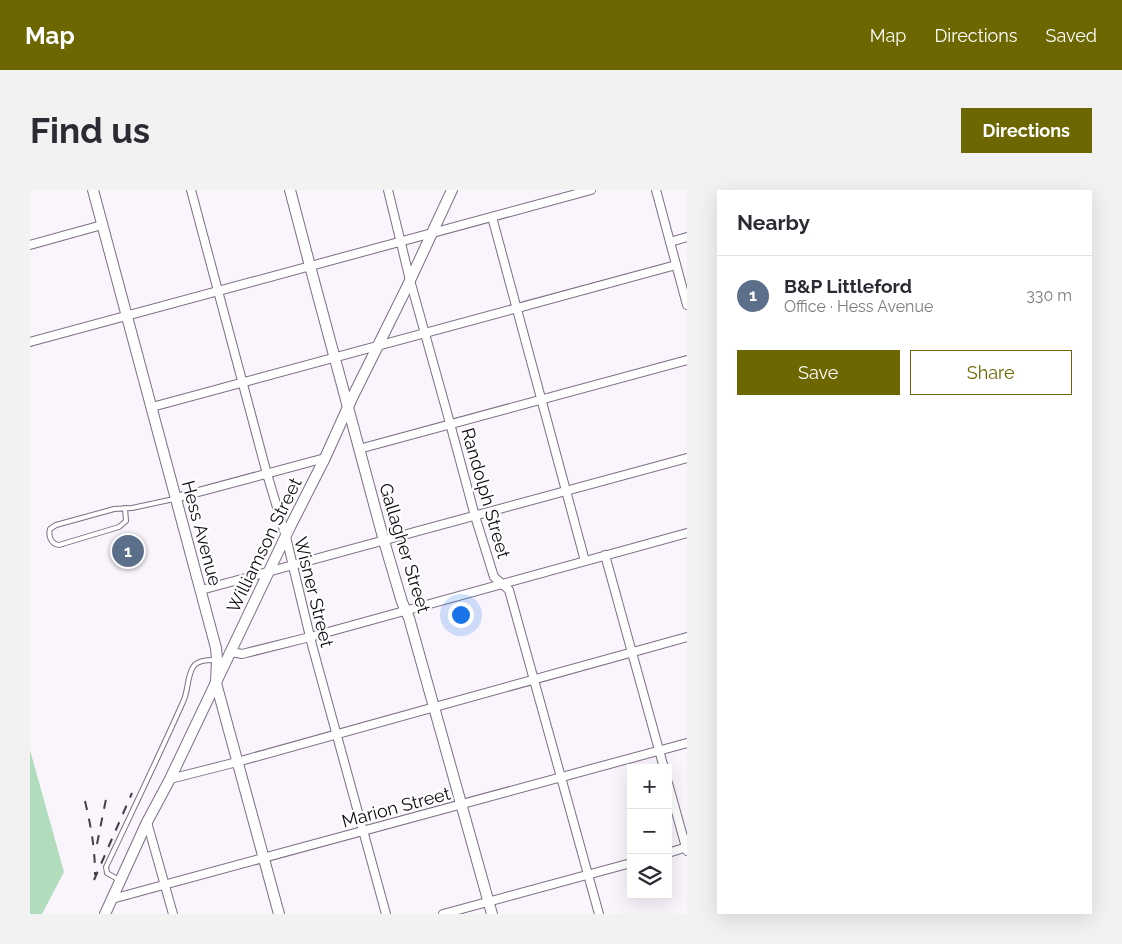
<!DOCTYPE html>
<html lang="en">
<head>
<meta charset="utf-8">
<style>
	:root { --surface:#fff; --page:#f2f2f3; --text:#2b2b33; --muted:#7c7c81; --line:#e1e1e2; --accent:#6c6700 }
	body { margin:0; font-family:Raleway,sans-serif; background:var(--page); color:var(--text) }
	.controls { position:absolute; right:15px; bottom:15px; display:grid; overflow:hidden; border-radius:0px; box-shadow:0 5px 20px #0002 }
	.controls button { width:45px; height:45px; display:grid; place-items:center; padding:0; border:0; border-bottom:1px solid var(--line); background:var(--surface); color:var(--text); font:25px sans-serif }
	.you { position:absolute; left:430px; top:424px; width:18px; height:18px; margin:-12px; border:4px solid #fff; border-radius:50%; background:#1a73e8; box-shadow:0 0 0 8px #1a73e833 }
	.badge { display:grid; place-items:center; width:32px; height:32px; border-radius:50%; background:var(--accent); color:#fff; font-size:16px; font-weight:700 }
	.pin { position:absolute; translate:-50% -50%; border:2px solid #fff; box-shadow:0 1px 5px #0006 }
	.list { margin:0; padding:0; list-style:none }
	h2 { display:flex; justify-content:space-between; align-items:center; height:65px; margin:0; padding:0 20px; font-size:21px }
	h2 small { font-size:16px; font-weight:400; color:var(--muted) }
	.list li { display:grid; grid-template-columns:32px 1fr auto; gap:15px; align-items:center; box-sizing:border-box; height:80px; padding:0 20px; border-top:1px solid var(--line) }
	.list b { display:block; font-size:19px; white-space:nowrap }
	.list p { margin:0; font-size:16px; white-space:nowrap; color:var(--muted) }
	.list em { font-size:16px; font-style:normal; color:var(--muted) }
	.actions { display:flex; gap:10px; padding:15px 20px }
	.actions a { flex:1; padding:11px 0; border:1px solid var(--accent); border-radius:0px; text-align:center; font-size:18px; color:var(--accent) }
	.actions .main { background:var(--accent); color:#fff }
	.icon { flex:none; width:28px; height:28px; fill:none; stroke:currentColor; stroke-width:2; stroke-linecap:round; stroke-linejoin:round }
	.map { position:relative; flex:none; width:657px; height:724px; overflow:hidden; border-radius:0px }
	header { display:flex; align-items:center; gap:30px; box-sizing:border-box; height:70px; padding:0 25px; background:var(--accent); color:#fff }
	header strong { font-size:24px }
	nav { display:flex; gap:28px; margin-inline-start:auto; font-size:18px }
	.intro { display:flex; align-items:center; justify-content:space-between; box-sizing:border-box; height:120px; padding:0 30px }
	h1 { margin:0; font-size:35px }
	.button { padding:12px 22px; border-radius:0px; background:var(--accent); color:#fff; font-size:18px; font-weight:700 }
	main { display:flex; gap:30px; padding:0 30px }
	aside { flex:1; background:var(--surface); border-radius:0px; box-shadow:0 5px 20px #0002 }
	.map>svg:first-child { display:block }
	.green { fill:#b2ddbc }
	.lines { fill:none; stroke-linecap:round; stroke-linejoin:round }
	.lane-casing { stroke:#7c6e83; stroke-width:6 }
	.street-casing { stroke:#7c6e83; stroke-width:10 }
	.secondary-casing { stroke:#7c6e83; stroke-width:12 }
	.lane { stroke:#fff; stroke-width:4 }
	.street { stroke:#fff; stroke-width:8 }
	.secondary { stroke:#fff; stroke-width:10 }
	.rail { stroke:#443f47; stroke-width:2; stroke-dasharray:9 9; stroke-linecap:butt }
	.labels { text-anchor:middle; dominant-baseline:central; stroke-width:4.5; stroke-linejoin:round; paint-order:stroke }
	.street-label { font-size:18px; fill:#110c14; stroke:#fff }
</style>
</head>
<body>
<header>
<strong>Map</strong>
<nav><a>Map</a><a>Directions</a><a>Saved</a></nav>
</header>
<div class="intro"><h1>Find us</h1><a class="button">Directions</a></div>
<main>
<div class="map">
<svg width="657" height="724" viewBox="0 0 657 724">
	<rect width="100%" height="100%" fill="#faf4fd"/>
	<path class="green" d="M 0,560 L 34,682 L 12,724 L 0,724 Z"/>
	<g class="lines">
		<g class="lane-casing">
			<g id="lane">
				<path d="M 95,318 L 96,331 L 89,337 L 29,355 C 21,354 18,346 20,339 L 26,335 L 84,319 L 102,318 L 144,309"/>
				<path d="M 89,690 L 77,683 L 76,677 C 102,622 128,568 153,512 C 158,502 157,489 162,479 C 166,470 177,470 185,470"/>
			</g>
		</g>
		<g class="street-casing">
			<g id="street">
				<path d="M 161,0 L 237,284 L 256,347 L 282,455 L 356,724"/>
				<path d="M 358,0 L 380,90 L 418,226 L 445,326 L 464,387 L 479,400 L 569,724"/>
				<path d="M 626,0 L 657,115"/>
				<path d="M 462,27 L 555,371"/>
				<path d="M 640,52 L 657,47"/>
				<path d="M 0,55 L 72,35"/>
				<path d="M 0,152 L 561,0"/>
				<path d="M 122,217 L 646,75"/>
				<path d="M 329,259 L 657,170"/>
				<path d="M 146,308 L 295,268"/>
				<path d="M 575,365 L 634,578"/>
				<path d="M 171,400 L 657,268"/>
				<path d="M 201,462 L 212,464 L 280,447 L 657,343"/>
				<path d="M 140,589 L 207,572 L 657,447"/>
				<path d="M 638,593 L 657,661"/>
				<path d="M 117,632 L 143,724"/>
				<path d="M 638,663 L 657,657"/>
				<path d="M 82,709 L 657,553"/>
				<path d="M 413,724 L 601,673"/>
			</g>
		</g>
		<g class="secondary-casing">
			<g id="secondary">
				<path d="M 63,0 L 186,458 L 187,469 L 186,493 L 249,724"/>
				<path d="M 260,0 L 280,76 L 354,351 L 372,412 L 379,428 L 462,724"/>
				<path d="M 75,724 L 117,632 L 140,589 L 260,337 L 295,268 L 323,206 L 376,99 L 422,0"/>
			</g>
		</g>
		<use href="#lane" class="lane"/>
		<use href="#street" class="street"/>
		<use href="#secondary" class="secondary"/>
		<g class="rail">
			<path d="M 55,611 C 61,637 65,657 65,685"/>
			<path d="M 67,654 L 76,609"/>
			<path d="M 64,690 L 102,603"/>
		</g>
	</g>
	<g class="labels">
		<g class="street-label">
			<text transform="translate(456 303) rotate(74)">Randolph Street</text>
			<text transform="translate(172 343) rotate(75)">Hess Avenue</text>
			<text transform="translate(234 355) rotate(-64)">Williamson Street</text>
			<text transform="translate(375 358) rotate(73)">Gallagher Street</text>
			<text transform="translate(284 402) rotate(76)">Wisner Street</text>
			<text transform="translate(366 617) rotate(-15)">Marion Street</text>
		</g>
	</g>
</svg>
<div class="controls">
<button>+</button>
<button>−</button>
<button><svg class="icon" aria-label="layers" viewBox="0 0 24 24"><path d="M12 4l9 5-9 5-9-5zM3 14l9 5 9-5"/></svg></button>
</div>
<div class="you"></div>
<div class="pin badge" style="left:98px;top:361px;background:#5c6f8a">1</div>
</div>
<aside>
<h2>Nearby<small></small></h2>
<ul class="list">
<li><span class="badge" style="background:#5c6f8a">1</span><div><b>B&amp;P Littleford</b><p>Office · Hess Avenue</p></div><em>330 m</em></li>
</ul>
<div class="actions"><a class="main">Save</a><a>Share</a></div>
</aside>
</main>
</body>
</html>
